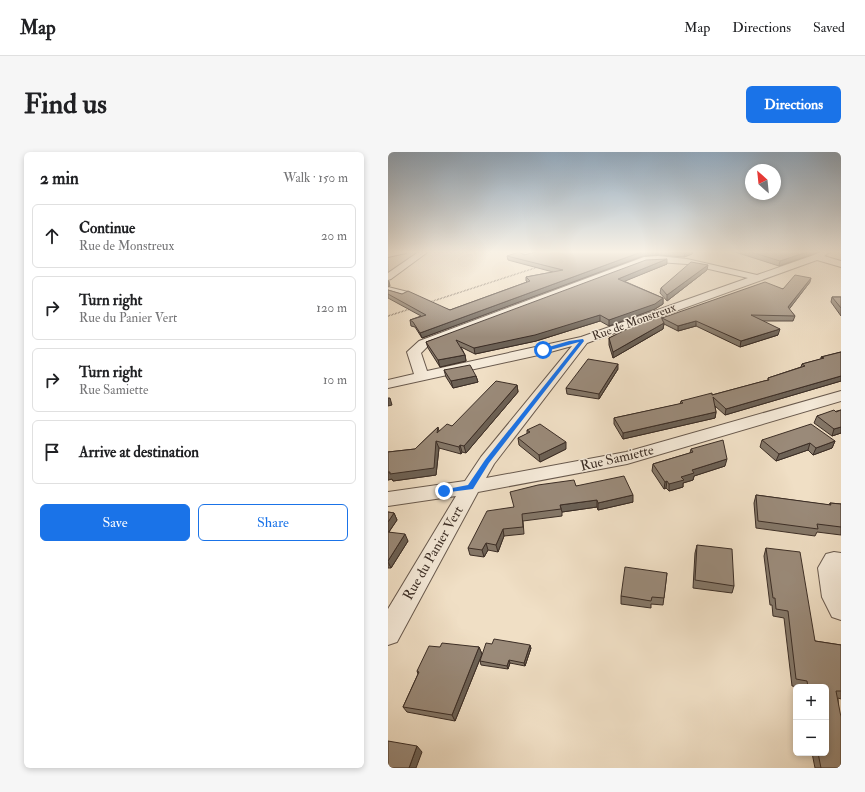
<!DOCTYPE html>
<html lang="en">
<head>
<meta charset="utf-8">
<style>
	:root { --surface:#fff; --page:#f6f6f6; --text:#202124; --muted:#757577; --line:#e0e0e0; --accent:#1a73e8 }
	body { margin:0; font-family:"IM FELL Double Pica",serif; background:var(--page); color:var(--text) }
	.controls { position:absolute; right:12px; bottom:12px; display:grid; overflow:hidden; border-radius:6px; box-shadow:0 2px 6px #0003 }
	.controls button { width:36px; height:36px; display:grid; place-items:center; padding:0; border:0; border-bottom:1px solid var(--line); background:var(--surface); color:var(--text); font:20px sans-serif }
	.compass { position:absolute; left:357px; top:12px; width:36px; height:36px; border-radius:50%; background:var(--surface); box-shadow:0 2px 6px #0003; rotate:333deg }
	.stop { position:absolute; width:12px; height:12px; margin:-9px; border:3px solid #1a73e8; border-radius:50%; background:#fff }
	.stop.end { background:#1a73e8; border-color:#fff; box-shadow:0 1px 4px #0008 }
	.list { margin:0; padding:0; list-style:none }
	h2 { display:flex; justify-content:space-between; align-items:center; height:52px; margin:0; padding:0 16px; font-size:17px }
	h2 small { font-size:13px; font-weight:400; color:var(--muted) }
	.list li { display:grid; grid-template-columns:26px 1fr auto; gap:12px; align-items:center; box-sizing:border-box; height:64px; margin:0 8px 8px; padding:0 8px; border:1px solid var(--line); border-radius:6px }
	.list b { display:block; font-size:15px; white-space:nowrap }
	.list p { margin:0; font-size:13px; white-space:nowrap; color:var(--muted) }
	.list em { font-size:13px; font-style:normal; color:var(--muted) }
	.actions { display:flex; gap:8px; padding:12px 16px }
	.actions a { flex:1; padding:9px 0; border:1px solid var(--accent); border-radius:6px; text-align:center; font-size:14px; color:var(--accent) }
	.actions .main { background:var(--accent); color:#fff }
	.icon { flex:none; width:22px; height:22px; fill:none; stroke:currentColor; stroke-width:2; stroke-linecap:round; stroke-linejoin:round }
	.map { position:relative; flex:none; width:453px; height:616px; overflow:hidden; border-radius:6px }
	header { display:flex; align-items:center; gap:24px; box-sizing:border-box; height:56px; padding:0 20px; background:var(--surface); border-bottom:1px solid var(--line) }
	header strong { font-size:19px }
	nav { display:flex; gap:22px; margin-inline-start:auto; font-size:14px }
	.intro { display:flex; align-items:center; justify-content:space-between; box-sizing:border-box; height:96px; padding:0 24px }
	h1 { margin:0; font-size:28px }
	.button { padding:10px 18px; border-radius:6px; background:var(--accent); color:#fff; font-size:14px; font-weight:700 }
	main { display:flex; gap:24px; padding:0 24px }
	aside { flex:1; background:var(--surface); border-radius:6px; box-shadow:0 2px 6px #0003 }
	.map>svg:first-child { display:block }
	.green { fill:#d1c1aa; stroke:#867868 }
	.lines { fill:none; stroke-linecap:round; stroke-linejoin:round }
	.street-casing { stroke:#695a4e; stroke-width:2 }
	.secondary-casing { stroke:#3c2e26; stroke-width:2 }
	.path { stroke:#3c2e26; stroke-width:1.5; stroke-dasharray:0.5 1; stroke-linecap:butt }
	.street { fill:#f5ead9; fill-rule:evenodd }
	.secondary { fill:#f5ead9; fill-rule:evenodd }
	.wall { fill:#847768; stroke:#3c2e26 }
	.shaded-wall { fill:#6c6155; stroke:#3c2e26 }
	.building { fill:#9a8a79; stroke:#3c2e26 }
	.route { fill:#1a73e8 }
	.labels { text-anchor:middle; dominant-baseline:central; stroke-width:3; stroke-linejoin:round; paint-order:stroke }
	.far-street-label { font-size:12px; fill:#3c2e26; stroke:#f5ead9 }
	.street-label { font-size:14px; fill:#3c2e26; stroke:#f5ead9 }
</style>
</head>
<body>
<header>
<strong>Map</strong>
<nav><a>Map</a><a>Directions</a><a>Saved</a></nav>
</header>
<div class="intro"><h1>Find us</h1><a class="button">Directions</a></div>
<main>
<aside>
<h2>2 min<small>Walk · 150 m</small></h2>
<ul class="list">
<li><svg class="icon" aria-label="ahead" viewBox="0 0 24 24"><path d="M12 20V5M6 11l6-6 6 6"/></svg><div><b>Continue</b><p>Rue de Monstreux</p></div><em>20 m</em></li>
<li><svg class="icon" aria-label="right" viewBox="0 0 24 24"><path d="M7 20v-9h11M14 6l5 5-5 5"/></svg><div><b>Turn right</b><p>Rue du Panier Vert</p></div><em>120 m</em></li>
<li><svg class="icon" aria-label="right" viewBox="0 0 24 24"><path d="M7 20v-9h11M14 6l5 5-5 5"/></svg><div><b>Turn right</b><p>Rue Samiette</p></div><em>10 m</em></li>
<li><svg class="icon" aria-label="arrive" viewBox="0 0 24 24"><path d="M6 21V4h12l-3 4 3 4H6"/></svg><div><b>Arrive at destination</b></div></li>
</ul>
<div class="actions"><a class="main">Save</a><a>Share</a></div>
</aside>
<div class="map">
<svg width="453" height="616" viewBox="0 0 453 616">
	<rect width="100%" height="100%" fill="#f0dfc5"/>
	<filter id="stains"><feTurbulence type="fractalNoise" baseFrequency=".005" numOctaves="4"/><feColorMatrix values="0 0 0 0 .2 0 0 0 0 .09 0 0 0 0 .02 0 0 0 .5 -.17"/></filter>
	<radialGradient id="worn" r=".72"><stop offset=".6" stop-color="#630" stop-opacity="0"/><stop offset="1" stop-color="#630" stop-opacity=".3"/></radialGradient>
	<path class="green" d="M 14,99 L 37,99 L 0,128 L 0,102 Z"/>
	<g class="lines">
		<g class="street-casing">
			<g id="street">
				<path d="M 32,99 L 41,99 L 3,127 L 0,128 L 0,121 Z"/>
				<path d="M 142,99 L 154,99 L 153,101 L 136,106 L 132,103 Z"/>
				<path d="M 434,99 L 443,99 L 436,104 L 453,109 L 453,115 L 429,108 L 199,191 L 106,312 L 98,326 L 238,300 L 453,239 L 453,249 L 239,312 L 90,340 L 9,490 L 0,493 L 0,457 L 68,344 L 0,354 L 0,340 L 77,329 L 93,305 L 184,194 L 155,202 L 0,236 L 0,228 L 26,222 L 19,200 L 31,189 L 256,105 L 270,104 L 299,107 L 369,123 L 426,103 ZM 270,110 L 299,112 L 360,126 L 193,185 L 39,219 L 33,201 L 39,195 L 257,111 Z"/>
				<path d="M 0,135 L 20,140 L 21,142 L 16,145 L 0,141 Z"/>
				<path d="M 446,400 L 453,401 L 453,468 L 444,465 L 434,445 L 430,416 L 438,402 Z"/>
			</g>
		</g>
		<g class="secondary-casing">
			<path id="secondary" d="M 0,99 L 19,99 L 18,101 L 0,105 Z"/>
		</g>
		<g class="path">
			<path d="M 42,150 L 150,115"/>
			<path d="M 0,164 L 22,157"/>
		</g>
		<use href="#street" class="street"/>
		<use href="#secondary" class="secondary"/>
	</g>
	<g class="wall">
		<path d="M 152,99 L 305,99 L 304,102 L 296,105 L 270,103 L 255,104 L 34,186 L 27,175 L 23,174 L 22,168 L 33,164 L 0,146 L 0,138 L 62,158 L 139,130 L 138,129 L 138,125 L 165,120 L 120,108 L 119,104 L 136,103 Z"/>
		<path d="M 344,99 L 434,99 L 391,114 Z"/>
		<path d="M 279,112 L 236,129 L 275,146 L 275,152 L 267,157 L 221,174 L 212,169 L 148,189 L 87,202 L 73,195 L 77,203 L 78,209 L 52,215 L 40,196 L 38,190 Z"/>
		<path d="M 319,118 L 279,149 L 272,141 L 273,136 Z"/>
		<path d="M 422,130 L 401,157 L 407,164 L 405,169 L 374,169 L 390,183 L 352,195 L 308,174 L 290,179 L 276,172 L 275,177 L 225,206 L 221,193 L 221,186 L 274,167 L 274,166 Z"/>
		<path d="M 444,145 L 453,145 L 453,164 L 443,150 Z"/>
		<path d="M 453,200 L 453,229 L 337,263 L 327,254 L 328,260 L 327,266 L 235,287 L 226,272 L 226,266 L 292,252 L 293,249 L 324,243 L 380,228 L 380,226 L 413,215 L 414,212 L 433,207 L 433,205 Z"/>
		<path d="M 230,217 L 211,247 L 179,242 L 178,236 Z"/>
		<path d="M 56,218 L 88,224 L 90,230 L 65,236 L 58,225 Z"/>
		<path d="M 129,233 L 130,240 L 78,301 L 74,300 L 73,302 L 51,296 L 48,323 L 5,329 L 4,327 L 0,328 L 0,300 L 27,297 L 50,275 L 51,279 L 64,274 Z"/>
		<path d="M 453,258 L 453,281 L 444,284 L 426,271 L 429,264 Z"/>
		<path d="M 139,278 L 178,297 L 152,310 L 131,293 L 130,286 L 139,282 Z"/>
		<path d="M 374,288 L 447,289 L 444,296 L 425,303 L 420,298 L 388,309 L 372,295 Z"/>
		<path d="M 303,297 L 337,314 L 306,324 L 305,328 L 295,331 L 295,335 L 281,339 L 278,336 L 276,337 L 264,319 L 265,312 L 302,301 Z"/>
		<path d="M 188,334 L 245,350 L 210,358 L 209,355 L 174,360 L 174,364 L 135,369 L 136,382 L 116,384 L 110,400 L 100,398 L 96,405 L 82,403 L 80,396 L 126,355 Z"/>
		<path d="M 368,343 L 441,353 L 442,351 L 453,352 L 453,383 L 429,380 L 427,384 L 368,376 L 366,351 Z"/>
		<path d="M 0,360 L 6,361 L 9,368 L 1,380 L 20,389 L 3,416 L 0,416 Z"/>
		<path d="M 309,393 L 346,434 L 344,441 L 305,436 L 307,401 Z"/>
		<path d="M 378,396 L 427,489 L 453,493 L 453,547 L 450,546 L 453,616 L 427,616 L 424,601 L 438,601 L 438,535 L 411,535 L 404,534 L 396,466 L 385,464 L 384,453 L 382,453 L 376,404 Z"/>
		<path d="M 279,421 L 275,453 L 263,452 L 263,456 L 233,452 L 233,444 Z"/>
		<path d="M 52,495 L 91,495 L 94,502 L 67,569 L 19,560 L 15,555 L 30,522 L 29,519 Z"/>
		<path d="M 143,496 L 137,514 L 122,511 L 120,517 L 93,513 L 92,509 Z"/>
	</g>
	<g class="shaded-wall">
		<path d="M 256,99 L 270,99 L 270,103 L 255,104 L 34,186 L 32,181 Z"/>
		<path d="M 303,99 L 305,99 L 304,102 L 296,105 L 297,101 Z"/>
		<path d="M 422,99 L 434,99 L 391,114 L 392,109 Z"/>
		<path d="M 279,107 L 279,112 L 230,132 L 230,127 Z"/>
		<path d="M 320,113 L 319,118 L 279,149 L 279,143 Z"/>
		<path d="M 423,126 L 422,130 L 399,160 L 400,155 Z"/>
		<path d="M 0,129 L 1,129 L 2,134 L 0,135 Z"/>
		<path d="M 275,146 L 275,152 L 267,157 L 221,174 L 221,168 Z"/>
		<path d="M 212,163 L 212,169 L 148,189 L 87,202 L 86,196 Z"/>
		<path d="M 308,169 L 308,174 L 290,179 L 290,174 Z"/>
		<path d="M 276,171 L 275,177 L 225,206 L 225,200 Z"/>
		<path d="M 392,177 L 390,183 L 352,195 L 353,189 Z"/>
		<path d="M 77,203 L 78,209 L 52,215 L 50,208 Z"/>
		<path d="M 230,212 L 230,217 L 211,247 L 211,242 Z"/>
		<path d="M 88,224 L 90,230 L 65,236 L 63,229 Z"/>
		<path d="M 453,224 L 453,229 L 337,263 L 338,257 Z"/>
		<path d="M 129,233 L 130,240 L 78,301 L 76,294 Z"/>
		<path d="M 0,246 L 2,246 L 4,253 L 0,254 Z"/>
		<path d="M 328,260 L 327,266 L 235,287 L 235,281 Z"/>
		<path d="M 453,275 L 453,281 L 444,284 L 446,277 Z"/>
		<path d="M 48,289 L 51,296 L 48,323 L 5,329 L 4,327 L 0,328 L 0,320 Z"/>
		<path d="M 447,289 L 444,296 L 425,303 L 428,296 Z"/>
		<path d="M 178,290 L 178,297 L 152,310 L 151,303 Z"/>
		<path d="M 422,291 L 420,298 L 388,309 L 391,302 Z"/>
		<path d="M 72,293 L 74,300 L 73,302 L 71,295 Z"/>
		<path d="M 339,307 L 337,314 L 306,324 L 305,328 L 295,331 L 295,335 L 281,339 L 281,332 L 304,318 Z"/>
		<path d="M 279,329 L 278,336 L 276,337 L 277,330 Z"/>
		<path d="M 245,343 L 245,350 L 210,358 L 210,351 Z"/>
		<path d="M 209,348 L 209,355 L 174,360 L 172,353 Z"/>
		<path d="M 6,361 L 9,368 L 0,381 L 0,370 Z"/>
		<path d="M 115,377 L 116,384 L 110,400 L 108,393 Z"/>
		<path d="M 17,382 L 20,389 L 3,416 L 0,410 L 0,409 Z"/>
		<path d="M 98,391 L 100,398 L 96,405 L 94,398 Z"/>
		<path d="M 142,493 L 143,496 L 137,514 L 136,511 Z"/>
		<path d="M 91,495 L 94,502 L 67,569 L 64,563 Z"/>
		<path d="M 121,508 L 122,511 L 120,517 L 119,514 Z"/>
		<path d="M 29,594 L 34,600 L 28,616 L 21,616 Z"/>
	</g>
	<g class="building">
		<path d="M 152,99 L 267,99 L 256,99 L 32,181 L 25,170 L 22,168 L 38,163 L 0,142 L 0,138 L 14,142 L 20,139 L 62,158 L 142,129 L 138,125 L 175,118 L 119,104 L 131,100 L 136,103 Z"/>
		<path d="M 273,99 L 303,99 L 297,101 Z"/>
		<path d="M 360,99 L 422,99 L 392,109 Z"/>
		<path d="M 279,107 L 230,127 L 275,146 L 267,152 L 221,168 L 212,163 L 147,183 L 86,196 L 68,188 L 77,203 L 50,208 L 38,190 L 258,108 Z"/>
		<path d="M 303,110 L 320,113 L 279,143 L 273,136 Z"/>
		<path d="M 407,123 L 423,126 L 400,155 L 407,164 L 363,163 L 392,177 L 353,189 L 308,169 L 290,174 L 274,166 L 377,130 L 395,137 Z"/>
		<path d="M 444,145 L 453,145 L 453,156 Z"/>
		<path d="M 273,165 L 276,171 L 225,200 L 221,186 L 241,176 Z"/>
		<path d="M 453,200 L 453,224 L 338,257 L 325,245 L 328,260 L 235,281 L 226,266 L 295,251 L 293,249 L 324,241 L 324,243 L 376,229 L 381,228 L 380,226 L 417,214 L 414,212 L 436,206 L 433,205 Z"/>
		<path d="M 200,207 L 230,212 L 211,242 L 178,236 Z"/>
		<path d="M 82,213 L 88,224 L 63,229 L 56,218 Z"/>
		<path d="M 108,229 L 129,233 L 76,294 L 72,293 L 71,295 L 48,289 L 46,316 L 2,322 L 2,320 L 0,320 L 0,300 L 27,297 L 50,275 L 49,281 L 59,272 L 64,274 Z"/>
		<path d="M 446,258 L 448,260 L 453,258 L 453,275 L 446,277 L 429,264 Z"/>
		<path d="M 152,272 L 178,290 L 151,303 L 130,286 L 142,280 L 139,278 Z"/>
		<path d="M 423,272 L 447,289 L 428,296 L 422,291 L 391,302 L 374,288 Z"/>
		<path d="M 335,288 L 339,307 L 304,318 L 306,321 L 293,325 L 296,328 L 281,332 L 279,329 L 277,330 L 265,312 L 305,300 L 303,297 Z"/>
		<path d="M 236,324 L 245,343 L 210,351 L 209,348 L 172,353 L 173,357 L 134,362 L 135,375 L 115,377 L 108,393 L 98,391 L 94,398 L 80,396 L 99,359 L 126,355 L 122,340 L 150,333 L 186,328 L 188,334 Z"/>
		<path d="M 368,343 L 443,353 L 442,351 L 453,352 L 453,375 L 429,372 L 430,377 L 370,369 Z"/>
		<path d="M 0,360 L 6,361 L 0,370 Z"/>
		<path d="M 0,380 L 17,382 L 0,409 Z"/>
		<path d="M 309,393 L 344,397 L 346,434 L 307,428 Z"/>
		<path d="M 378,396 L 412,400 L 427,489 L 453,493 L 453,539 L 448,539 L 453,565 L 453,616 L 433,616 L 430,601 L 438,601 L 438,535 L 420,535 L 419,529 L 408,527 L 400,459 L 388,457 L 387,446 L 385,446 Z"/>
		<path d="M 237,415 L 279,421 L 276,446 L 264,445 L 263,449 L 233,444 Z"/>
		<path d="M 106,487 L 142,493 L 136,511 L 121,508 L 119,514 L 92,509 L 98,491 L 104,492 Z"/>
		<path d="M 54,491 L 91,495 L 64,563 L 15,555 L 31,520 L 29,519 L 41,494 L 52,495 Z"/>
		<path d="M 0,589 L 29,594 L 21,616 L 0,616 Z"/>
	</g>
	<linearGradient id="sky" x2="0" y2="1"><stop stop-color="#93adc4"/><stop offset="0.54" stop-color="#f8f1e5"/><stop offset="1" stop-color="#f8f1e5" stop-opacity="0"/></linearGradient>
	<rect width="453" height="185" fill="url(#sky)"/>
	<path class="route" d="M 195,187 L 196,189 L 101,311 L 85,337 L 54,341 L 54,338 L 80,333 L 97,308 L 191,190 L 155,200 L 154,197 L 181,189 Z"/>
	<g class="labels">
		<g class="far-street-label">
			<text transform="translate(246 170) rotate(-20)">Rue de Monstreux</text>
		</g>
		<g class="street-label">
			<text transform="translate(229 306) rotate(-13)">Rue Samiette</text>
			<text transform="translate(45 401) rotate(-60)">Rue du Panier Vert</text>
		</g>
	</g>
	<rect width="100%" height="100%" filter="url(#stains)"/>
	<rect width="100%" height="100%" fill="url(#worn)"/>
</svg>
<div class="controls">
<button>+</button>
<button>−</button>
</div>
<svg class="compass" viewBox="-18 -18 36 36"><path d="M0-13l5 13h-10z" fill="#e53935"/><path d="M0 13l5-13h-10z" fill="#757577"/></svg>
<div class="stop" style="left:155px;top:198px"></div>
<div class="stop end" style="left:56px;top:339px"></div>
</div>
</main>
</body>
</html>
